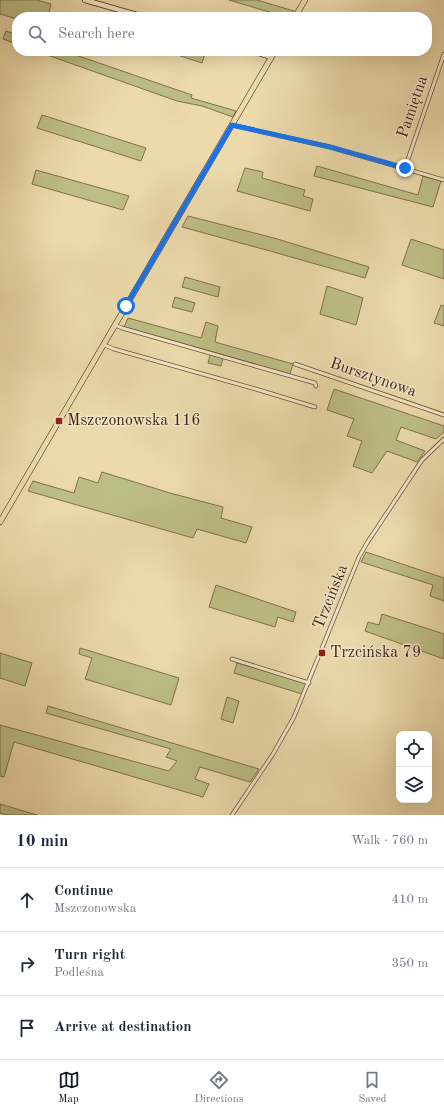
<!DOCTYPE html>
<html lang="en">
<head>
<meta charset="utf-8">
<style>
	:root { --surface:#fff; --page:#f6f6f7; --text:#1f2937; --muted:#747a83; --line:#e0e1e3; --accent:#111827 }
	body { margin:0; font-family:"Old Standard TT",serif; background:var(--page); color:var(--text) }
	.controls { position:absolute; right:12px; bottom:12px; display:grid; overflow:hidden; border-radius:8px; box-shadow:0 4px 16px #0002 }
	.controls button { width:36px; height:36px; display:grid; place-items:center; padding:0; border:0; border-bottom:1px solid var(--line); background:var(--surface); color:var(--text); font:20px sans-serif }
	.stop { position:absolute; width:12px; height:12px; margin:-9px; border:3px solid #1a73e8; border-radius:50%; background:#fff }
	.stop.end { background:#1a73e8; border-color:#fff; box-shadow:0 1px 4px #0008 }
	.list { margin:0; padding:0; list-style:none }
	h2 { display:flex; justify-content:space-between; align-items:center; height:52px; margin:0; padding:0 16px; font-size:17px }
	h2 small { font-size:13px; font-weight:400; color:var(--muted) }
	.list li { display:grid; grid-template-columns:26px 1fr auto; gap:12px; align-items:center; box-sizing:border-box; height:64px; padding:0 16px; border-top:1px solid var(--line) }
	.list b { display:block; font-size:15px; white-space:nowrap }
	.list p { margin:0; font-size:13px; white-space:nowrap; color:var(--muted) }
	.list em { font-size:13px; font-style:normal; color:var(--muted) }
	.icon { flex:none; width:22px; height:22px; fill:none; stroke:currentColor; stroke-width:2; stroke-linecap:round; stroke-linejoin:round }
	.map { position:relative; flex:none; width:444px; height:815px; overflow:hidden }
	.search { position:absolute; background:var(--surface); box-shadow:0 4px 16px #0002; left:12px; right:12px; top:12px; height:44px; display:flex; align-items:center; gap:10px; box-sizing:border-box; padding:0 14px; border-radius:16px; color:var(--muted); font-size:15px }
	.sheet { height:244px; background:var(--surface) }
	nav { display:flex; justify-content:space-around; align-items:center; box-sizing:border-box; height:56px; border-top:1px solid var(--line); background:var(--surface); font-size:11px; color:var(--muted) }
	nav a { display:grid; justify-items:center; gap:2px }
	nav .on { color:var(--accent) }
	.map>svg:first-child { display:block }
	.green { fill:#bdbe86; stroke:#80704c }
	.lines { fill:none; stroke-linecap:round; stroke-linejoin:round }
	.stream { stroke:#777d6c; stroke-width:1 }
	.street-casing { stroke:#6d4f38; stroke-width:4.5 }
	.secondary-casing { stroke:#432112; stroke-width:6 }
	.primary-casing { stroke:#432112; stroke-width:6 }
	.street { stroke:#f3e7c9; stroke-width:3 }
	.secondary { stroke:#f3e7c9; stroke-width:4.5 }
	.primary { stroke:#ecdaac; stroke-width:5 }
	.route { stroke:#1a73e8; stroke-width:5 }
	.poi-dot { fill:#8f2418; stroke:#f3e7c9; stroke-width:1.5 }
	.labels { text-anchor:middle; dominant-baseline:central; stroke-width:3; stroke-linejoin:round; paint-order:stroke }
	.street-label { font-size:16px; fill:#432112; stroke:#f3e7c9 }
	.poi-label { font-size:16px; fill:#432112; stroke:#f3e7c9; text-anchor:start }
</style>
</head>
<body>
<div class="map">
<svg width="444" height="815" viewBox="0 0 444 815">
	<rect width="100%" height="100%" fill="#ecdaac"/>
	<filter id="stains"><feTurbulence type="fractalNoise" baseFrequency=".005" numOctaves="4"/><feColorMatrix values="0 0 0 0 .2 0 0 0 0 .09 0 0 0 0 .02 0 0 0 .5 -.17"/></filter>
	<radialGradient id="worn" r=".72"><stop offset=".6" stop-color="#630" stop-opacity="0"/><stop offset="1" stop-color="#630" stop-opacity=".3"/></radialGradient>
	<g class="green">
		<path d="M 0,0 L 37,0 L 51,4 L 48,17 L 17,17 L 17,19 L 0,14 Z"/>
		<path d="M 229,0 L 257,0 L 294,11 L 290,17 L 286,17 Z"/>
		<path d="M 6,31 L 17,35 L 17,44 L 3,39 Z"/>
		<path d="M 36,51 L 64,51 L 192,95 L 191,98 L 236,111 L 233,117 L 202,106 L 177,101 Z"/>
		<path d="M 165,51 L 206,51 L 202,63 Z"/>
		<path d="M 42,115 L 146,148 L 141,161 L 37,128 Z"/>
		<path d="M 317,166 L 418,195 L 423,176 L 441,181 L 433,207 L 314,176 Z"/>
		<path d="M 245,168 L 263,172 L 262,178 L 305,190 L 303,196 L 313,199 L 310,211 L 237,191 Z"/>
		<path d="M 36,170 L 129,196 L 123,210 L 32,184 Z"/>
		<path d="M 188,216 L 274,238 L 369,267 L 365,278 L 270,251 L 182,227 Z"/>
		<path d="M 411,239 L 444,250 L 444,279 L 402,265 Z"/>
		<path d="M 185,277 L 220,287 L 218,297 L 182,287 Z"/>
		<path d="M 327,286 L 363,298 L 356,325 L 320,314 Z"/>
		<path d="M 175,297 L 195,303 L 192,312 L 172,307 Z"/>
		<path d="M 441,305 L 444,306 L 444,326 L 434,323 Z"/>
		<path d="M 128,318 L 201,338 L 206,322 L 218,326 L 215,342 L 293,364 L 290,374 L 124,327 Z"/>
		<path d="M 210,355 L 223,358 L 221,366 L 208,363 Z"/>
		<path d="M 334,389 L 444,426 L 444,432 L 436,439 L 401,427 L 396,440 L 425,451 L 417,462 L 387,451 L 372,473 L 353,466 L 362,441 L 347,436 L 354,419 L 327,410 Z"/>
		<path d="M 102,472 L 170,493 L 223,507 L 221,518 L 252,527 L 246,543 L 197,529 L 193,538 L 28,491 L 33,481 L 74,493 L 79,477 L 98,483 Z"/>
		<path d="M 366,552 L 444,578 L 444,601 L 430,596 L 433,585 L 361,562 Z"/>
		<path d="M 216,585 L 296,612 L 293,622 L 278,617 L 275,627 L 209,607 Z"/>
		<path d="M 382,614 L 444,634 L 444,659 L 365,631 L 368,622 L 379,625 Z"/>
		<path d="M 80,648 L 179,678 L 171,705 L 85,679 L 92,658 L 79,654 Z"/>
		<path d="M 0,653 L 32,663 L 25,686 L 0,678 Z"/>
		<path d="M 237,663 L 307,683 L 302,694 L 234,673 Z"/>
		<path d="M 227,697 L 239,701 L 233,723 L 221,719 Z"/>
		<path d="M 48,706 L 259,769 L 250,782 L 200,767 L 195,779 L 209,784 L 203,797 L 14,742 L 4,777 L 0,776 L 0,725 L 169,771 L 177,761 L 166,757 L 171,749 L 46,713 Z"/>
		<path d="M 0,804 L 37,815 L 7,815 L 0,813 Z"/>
	</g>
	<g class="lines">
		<path class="stream" d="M 60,415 L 203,169"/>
		<g class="street-casing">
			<g id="street">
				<path d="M 232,125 L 330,147 L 444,180"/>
				<path d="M 405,168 L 444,54"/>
				<path d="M 115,325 L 122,328 L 315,383 L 316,386"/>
				<path d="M 104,345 L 114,349 L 259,390 L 315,407"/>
				<path d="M 295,364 L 444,415"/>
				<path d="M 232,659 L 309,683"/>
				<path d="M 232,815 L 273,754 L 294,717 L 359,557 L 367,543 L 422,460 L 444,439"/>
			</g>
		</g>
		<g class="secondary-casing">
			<g id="secondary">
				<path d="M 85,0 L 144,17"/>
				<path d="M 252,51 L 271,57"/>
			</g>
		</g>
		<g class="primary-casing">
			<g id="primary">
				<path d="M 295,17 L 305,0"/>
				<path d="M 0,522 L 275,51"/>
			</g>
		</g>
		<use href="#street" class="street"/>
		<use href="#secondary" class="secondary"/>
		<use href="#primary" class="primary"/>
	</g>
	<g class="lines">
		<path class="route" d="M 126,306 L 232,125 L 330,147 L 405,168"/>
	</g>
	<g class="poi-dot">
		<rect x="55" y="417" width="8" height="8" rx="2"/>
		<rect x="318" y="649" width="8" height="8" rx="2"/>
	</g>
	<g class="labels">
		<g class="street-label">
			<text transform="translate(413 107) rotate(-71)">Pamiętna</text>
			<text transform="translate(373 378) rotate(19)">Bursztynowa</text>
			<text transform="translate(331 597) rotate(-68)">Trzcińska</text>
		</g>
		<g class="poi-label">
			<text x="67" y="421">Mszczonowska 116</text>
			<text x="330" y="653">Trzcińska 79</text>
		</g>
	</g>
	<rect width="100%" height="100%" filter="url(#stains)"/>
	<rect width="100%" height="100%" fill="url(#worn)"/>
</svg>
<div class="controls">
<button><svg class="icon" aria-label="locate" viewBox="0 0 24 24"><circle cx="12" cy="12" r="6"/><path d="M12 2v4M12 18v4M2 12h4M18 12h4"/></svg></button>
<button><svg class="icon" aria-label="layers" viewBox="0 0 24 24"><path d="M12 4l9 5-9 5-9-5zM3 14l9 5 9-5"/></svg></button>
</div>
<div class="stop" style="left:126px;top:306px"></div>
<div class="stop end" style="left:405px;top:168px"></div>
<div class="search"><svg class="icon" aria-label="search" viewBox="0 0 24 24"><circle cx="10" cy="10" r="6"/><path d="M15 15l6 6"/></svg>Search here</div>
</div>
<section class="sheet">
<h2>10 min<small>Walk · 760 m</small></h2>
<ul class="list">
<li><svg class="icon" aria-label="ahead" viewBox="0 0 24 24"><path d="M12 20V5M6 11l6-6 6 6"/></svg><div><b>Continue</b><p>Mszczonowska</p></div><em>410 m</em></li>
<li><svg class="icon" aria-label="right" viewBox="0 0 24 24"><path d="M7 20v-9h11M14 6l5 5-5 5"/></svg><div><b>Turn right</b><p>Podleśna</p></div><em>350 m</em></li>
<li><svg class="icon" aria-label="arrive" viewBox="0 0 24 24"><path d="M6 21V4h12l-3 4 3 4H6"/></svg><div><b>Arrive at destination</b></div></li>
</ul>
</section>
<nav>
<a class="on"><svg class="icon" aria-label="map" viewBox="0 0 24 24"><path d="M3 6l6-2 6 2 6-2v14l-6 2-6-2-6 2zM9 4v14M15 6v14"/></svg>Map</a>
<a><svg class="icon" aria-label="directions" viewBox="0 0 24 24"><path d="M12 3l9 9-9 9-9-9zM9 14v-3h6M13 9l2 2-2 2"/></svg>Directions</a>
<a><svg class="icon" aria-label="saved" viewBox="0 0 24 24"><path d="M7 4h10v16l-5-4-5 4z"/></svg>Saved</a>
</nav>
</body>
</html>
